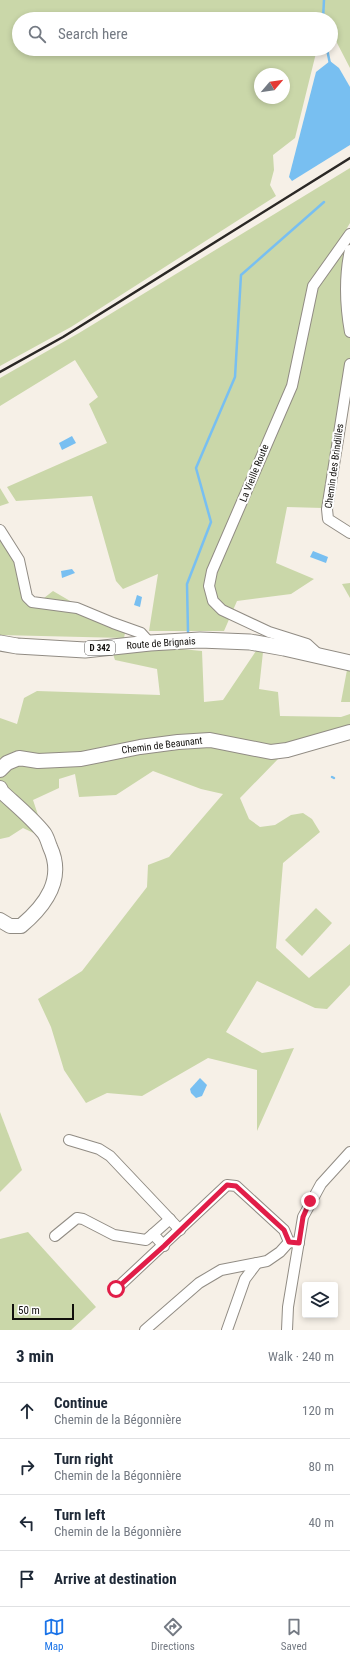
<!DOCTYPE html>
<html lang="en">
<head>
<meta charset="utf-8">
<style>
	:root { --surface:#fff; --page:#f6f6f7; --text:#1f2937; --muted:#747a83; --line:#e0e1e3; --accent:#1a73e8 }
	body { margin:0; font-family:"Roboto Condensed",sans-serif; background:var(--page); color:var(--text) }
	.controls { position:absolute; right:12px; bottom:12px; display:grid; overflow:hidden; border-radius:4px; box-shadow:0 2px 6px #0003 }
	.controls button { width:36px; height:36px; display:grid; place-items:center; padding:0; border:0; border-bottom:1px solid var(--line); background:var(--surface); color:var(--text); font:20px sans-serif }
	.compass { position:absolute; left:254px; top:68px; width:36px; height:36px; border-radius:50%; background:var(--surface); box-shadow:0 2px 6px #0003; rotate:61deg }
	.scale { position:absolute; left:12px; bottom:10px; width:62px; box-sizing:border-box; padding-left:4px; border:2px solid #110f0c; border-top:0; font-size:11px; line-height:14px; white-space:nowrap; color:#110f0c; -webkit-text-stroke:3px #fefefe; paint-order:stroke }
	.stop { position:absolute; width:12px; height:12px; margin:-9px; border:3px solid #e11d48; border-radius:50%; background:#fff }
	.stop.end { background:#e11d48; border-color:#fff; box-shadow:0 1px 4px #0008 }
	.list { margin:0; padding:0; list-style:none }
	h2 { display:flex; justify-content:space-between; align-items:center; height:52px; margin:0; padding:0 16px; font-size:17px }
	h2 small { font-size:13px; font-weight:400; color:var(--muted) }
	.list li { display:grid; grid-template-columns:26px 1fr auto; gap:12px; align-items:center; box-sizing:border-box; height:56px; padding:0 16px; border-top:1px solid var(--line) }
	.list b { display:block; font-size:15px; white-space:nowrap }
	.list p { margin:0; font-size:13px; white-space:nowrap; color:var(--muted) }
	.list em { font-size:13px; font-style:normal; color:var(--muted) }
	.icon { flex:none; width:22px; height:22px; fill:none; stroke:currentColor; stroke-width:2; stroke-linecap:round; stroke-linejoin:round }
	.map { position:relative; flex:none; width:350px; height:1330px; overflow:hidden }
	.search { position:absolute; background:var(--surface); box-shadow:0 2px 6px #0003; left:12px; right:12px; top:12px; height:44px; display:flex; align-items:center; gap:10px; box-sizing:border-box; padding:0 14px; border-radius:22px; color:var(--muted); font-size:15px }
	.sheet { height:276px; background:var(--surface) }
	nav { display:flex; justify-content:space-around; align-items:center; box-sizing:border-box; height:56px; border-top:1px solid var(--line); background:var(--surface); font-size:11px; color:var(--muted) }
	nav a { display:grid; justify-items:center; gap:2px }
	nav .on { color:var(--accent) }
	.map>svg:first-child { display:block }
	.green { fill:#cad7a9; fill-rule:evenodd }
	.water { fill:#78bff1 }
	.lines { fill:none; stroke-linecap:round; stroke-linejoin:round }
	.stream { stroke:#78bff1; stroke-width:2.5 }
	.street-casing { stroke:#918c84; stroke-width:12 }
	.secondary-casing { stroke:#918c84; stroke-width:16 }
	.primary-casing { stroke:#918c84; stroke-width:17 }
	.street { stroke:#fff; stroke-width:10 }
	.secondary { stroke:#fff; stroke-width:14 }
	.primary { stroke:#fff; stroke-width:15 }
	.rail { stroke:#2b2825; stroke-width:2.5 }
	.route { stroke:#e11d48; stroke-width:5 }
	.labels { text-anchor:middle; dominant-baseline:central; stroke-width:4; stroke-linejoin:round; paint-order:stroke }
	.shield { fill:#fefefe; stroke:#585755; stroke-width:1 }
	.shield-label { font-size:9px; font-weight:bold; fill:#110f0c }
	.street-label { font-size:10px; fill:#110f0c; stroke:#fefefe }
</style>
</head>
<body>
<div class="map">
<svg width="350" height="1330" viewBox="0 0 350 1330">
	<rect width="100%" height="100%" fill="#f6f0e7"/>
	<g class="green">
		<path d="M 0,0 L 350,0 L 350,68 L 336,41 L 331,39 L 331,19 L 19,19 L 19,49 L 317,49 L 295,138 L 273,155 L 274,170 L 270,185 L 276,196 L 71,327 L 0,366 ZM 260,74 L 284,74 L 284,98 L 260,98 Z"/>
		<path d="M 350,168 L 350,223 L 344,233 L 350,236 L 350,386 L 323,508 L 287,507 L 276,563 L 314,579 L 291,594 L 237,601 L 224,631 L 149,631 L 158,574 L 123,589 L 116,581 L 92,496 L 16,501 L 7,487 L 107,443 L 89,404 L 98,397 L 75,360 L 0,406 L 0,378 L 79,333 Z"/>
		<path d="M 0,488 L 9,503 L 0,506 Z"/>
		<path d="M 0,536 L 5,541 L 35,605 L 53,591 L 125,633 L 124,638 L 0,635 Z"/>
		<path d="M 350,583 L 350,598 L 342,584 Z"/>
		<path d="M 171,648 L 202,651 L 204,702 L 223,700 L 256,651 L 263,652 L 259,689 L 278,692 L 280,716 L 341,717 L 350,714 L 350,727 L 279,758 L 240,798 L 249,819 L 260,827 L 275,825 L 291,815 L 303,813 L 312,819 L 320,832 L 283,863 L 276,948 L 309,978 L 350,944 L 350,985 L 327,1009 L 315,1008 L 257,981 L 226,1032 L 262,1053 L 294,1048 L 257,1131 L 257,1070 L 208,1058 L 142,1096 L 107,1093 L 86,1103 L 64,1070 L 51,1027 L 38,999 L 82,971 L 147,887 L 148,865 L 169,857 L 223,794 L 201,789 L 153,771 L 116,795 L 79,797 L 75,774 L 59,779 L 59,788 L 33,800 L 38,815 L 43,826 L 40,836 L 23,828 L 9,837 L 0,839 L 0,718 L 17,724 L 24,698 L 37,691 L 160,695 L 157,669 L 115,660 L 113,654 Z"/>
		<path d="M 347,670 L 350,671 L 350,702 L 341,702 Z"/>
		<path d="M 316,908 L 332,923 L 302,956 L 285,940 Z"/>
		<path d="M 0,1112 L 22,1170 L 0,1192 Z"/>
		<path d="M 28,1232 L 96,1307 L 71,1330 L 0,1330 L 0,1239 Z"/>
	</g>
	<g class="water">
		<path d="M 330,61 L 339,68 L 350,87 L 350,145 L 292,181 L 289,177 L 316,72 Z"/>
		<path d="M 72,436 L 76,443 L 62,450 L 59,443 Z"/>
		<path d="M 313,551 L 328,557 L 326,563 L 310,557 Z"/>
		<path d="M 72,569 L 75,573 L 62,578 L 61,571 Z"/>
		<path d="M 137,595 L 142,597 L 140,607 L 134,605 Z"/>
		<path d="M 200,1078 L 207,1085 L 202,1096 L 196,1098 L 191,1093 L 190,1089 Z"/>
	</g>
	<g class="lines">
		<g class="stream">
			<path d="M 323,19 L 324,0"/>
			<path d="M 327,49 L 330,64"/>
			<path d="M 188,632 L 187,584 L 211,522 L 196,468 L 235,377 L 241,275 L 324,202"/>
			<path d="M 332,777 L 334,778"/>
		</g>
		<g class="street-casing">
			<g id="street">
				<path d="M 350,250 C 344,278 345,304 350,332"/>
				<path d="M 350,364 L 327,509 L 328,519 L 350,533"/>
				<path d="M 0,530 L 19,560 L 27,597 L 32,602 L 77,608 L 113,623 L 141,633 L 150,643"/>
				<path d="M 319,655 L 307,644 L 269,632 L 222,610 L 213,601 L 209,586 L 212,571 L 292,386 L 313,286 L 350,234"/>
				<path d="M 69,1140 L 99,1149 L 110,1156 L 180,1230"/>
				<path d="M 55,1236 L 77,1218 L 83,1219 L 114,1235 L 146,1240 L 153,1234"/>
				<path d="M 164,1246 L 153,1234 L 170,1219"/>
				<path d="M 116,1289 L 227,1185 L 236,1186 L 284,1230 L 289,1242 L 299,1243"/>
				<path d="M 145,1330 L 199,1283 L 221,1270 L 267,1261 L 280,1252 L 289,1242"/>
				<path d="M 227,1330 L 245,1279 L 257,1263"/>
				<path d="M 287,1330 L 288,1307 L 303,1217 L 321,1184 L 350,1152"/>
			</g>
		</g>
		<g class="secondary-casing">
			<g id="secondary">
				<path d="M 0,770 L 7,763 L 19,758 L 38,761 L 81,759 L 140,747 L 178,742 L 210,740 L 271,752 L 287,750 L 350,732"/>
				<path d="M 0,788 L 2,792 C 16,805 32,818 44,833 C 47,837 48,842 50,847 C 65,879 46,905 21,926 L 10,926 L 0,920"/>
			</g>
		</g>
		<g class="primary-casing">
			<path id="primary" d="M 0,643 L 17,646 L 85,650 L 150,643 L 200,640 L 250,642 L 284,648 L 350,663"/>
		</g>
		<use href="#street" class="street"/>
		<use href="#secondary" class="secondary"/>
		<use href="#primary" class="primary"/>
		<path class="rail" d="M 0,372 L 63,337 L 350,158"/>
	</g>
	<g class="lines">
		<path class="route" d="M 116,1289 L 164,1246 L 227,1185 L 236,1186 L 284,1230 L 289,1242 L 299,1243 L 303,1217 L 310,1201"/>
	</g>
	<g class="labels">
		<rect class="shield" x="85" y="641" width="30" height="14" rx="3"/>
		<g class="shield-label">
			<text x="100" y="648">D 342</text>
		</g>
		<g class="street-label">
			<text transform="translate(334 466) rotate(-82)">Chemin des Brindilles</text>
			<text transform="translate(254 473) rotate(-68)">La Vieille Route</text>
			<text transform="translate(161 643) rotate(-4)">Route de Brignais</text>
			<text transform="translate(162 745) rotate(-7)">Chemin de Beaunant</text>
		</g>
	</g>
</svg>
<div class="controls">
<button><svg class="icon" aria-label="layers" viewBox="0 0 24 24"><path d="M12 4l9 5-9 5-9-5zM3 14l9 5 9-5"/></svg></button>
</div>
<svg class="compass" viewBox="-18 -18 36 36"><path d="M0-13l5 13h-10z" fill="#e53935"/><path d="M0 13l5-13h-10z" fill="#747a83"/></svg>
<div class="scale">50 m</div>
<div class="stop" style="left:116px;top:1289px"></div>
<div class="stop end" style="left:310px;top:1201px"></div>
<div class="search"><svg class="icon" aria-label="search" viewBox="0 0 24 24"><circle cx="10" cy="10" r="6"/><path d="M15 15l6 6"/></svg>Search here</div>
</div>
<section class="sheet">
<h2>3 min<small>Walk · 240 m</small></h2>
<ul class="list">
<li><svg class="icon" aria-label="ahead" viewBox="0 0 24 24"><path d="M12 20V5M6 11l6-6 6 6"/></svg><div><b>Continue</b><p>Chemin de la Bégonnière</p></div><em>120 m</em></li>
<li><svg class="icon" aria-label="right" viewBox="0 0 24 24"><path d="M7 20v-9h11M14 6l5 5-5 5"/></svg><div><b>Turn right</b><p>Chemin de la Bégonnière</p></div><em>80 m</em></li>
<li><svg class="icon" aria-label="left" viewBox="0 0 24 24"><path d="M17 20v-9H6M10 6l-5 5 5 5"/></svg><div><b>Turn left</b><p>Chemin de la Bégonnière</p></div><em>40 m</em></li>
<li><svg class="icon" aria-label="arrive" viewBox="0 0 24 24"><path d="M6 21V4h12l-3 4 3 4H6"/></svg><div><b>Arrive at destination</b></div></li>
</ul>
</section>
<nav>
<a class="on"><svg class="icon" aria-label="map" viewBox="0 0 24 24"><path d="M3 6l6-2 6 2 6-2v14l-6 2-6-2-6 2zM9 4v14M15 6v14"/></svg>Map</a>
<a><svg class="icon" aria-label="directions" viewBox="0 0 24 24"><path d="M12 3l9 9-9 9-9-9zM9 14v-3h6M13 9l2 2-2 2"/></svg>Directions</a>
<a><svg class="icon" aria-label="saved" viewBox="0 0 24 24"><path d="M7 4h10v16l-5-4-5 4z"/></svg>Saved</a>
</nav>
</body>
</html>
